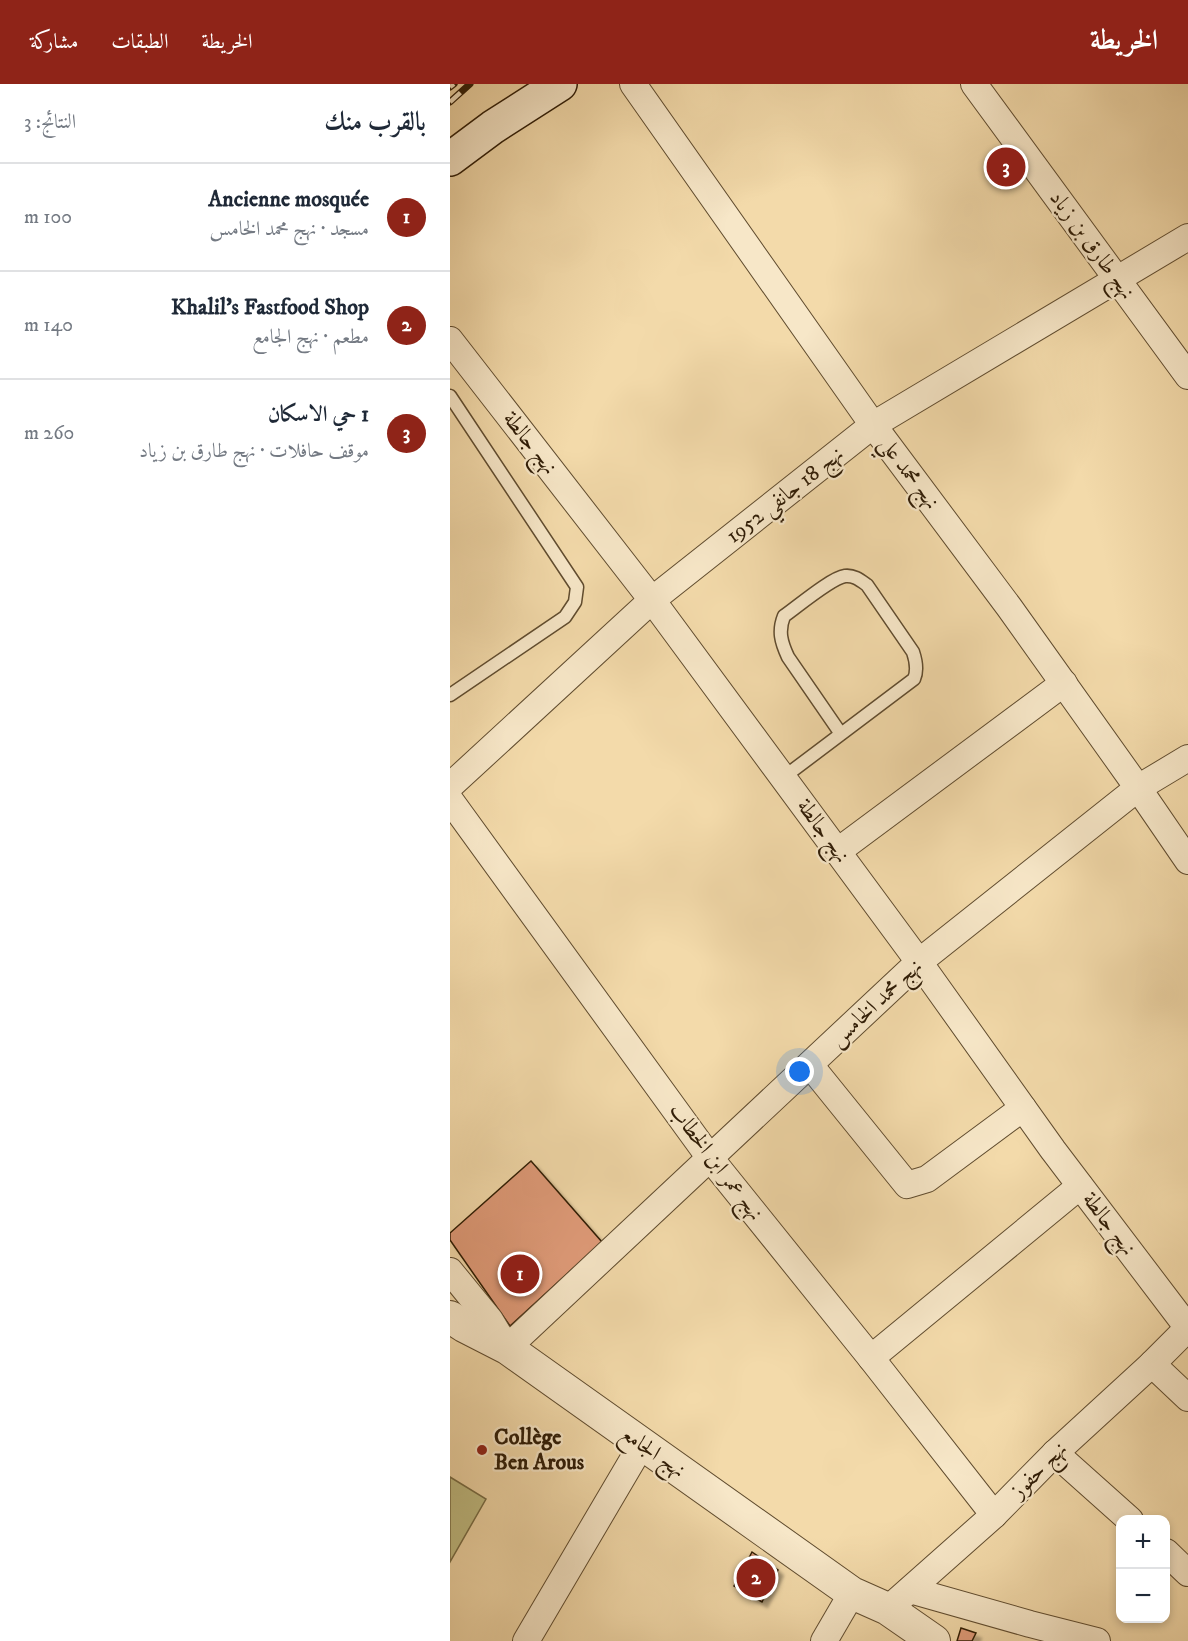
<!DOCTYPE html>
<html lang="ar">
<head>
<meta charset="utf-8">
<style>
	:root { --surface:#fff; --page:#f6f6f7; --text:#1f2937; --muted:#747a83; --line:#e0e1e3; --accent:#8f2418 }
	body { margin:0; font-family:"IM FELL DW Pica",Amiri,serif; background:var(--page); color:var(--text); direction:rtl }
	.controls { position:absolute; right:18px; bottom:18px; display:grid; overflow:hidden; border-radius:12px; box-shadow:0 3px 9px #0003 }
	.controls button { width:54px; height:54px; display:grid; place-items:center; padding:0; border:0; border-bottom:2px solid var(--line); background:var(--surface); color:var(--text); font:30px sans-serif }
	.you { position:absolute; left:350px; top:988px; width:21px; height:21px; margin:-15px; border:4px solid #fff; border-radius:50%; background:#1a73e8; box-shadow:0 0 0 9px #1a73e833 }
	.badge { display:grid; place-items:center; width:39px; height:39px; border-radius:50%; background:var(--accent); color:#fff; font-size:20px; font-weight:700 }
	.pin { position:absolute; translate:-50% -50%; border:3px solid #fff; box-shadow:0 2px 6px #0006 }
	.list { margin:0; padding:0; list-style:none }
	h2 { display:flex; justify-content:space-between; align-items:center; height:78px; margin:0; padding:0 24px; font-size:26px }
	h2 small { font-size:20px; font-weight:400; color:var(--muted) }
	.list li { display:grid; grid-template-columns:39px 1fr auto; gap:18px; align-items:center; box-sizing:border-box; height:108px; padding:0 24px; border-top:2px solid var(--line) }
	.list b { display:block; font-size:22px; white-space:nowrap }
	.list p { margin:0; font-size:20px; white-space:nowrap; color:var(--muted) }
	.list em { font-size:20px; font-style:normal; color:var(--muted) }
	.map { position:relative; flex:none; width:738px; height:1557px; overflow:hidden; direction:ltr }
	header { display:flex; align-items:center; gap:36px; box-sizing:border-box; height:84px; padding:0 30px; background:var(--accent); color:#fff }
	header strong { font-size:28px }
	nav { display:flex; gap:33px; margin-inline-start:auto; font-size:21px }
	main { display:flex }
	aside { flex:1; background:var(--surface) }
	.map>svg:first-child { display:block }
	.green { fill:#c1be84; stroke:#786d45; stroke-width:1.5 }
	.building { fill:#e09b79; stroke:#2f1c06; stroke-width:1.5; filter:url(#shadow) }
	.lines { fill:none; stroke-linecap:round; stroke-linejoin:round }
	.service-casing { stroke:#604c2f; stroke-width:15 }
	.minor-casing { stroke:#604c2f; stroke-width:28 }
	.tertiary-casing { stroke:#604c2f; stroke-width:34 }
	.secondary-casing { stroke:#2f1c06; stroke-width:36 }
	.service { stroke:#f7e7c8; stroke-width:12 }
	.minor { stroke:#f7e7c8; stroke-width:26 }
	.tertiary { stroke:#f7e7c8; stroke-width:32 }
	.secondary { stroke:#f7e7c8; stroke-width:33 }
	.rail-casing { stroke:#2f1c06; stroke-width:7 }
	.rail { stroke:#f7e7c8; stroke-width:4.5; stroke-dasharray:14; stroke-linecap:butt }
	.poi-dot { fill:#8f2418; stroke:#f7e7c8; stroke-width:2 }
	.labels { text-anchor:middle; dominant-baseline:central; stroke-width:4.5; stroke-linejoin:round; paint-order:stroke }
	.street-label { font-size:22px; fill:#2f1c06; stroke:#f7e7c8 }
	.poi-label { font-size:22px; font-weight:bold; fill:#2f1c06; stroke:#f7e7c8; text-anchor:start }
</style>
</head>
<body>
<header>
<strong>الخريطة</strong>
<nav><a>الخريطة</a><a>الطبقات</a><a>مشاركة</a></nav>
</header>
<main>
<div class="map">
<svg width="738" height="1557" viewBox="0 0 738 1557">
	<defs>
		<filter id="shadow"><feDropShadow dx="5.5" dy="5.5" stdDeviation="1.5" flood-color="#0004"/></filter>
	</defs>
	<rect width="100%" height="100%" fill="#f3daaa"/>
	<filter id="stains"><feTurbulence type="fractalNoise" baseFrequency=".00333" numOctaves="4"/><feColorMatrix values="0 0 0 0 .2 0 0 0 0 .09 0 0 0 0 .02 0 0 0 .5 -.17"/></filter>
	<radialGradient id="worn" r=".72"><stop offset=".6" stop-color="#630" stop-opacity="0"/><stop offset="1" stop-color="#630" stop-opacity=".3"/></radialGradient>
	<path class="green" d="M 0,1393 L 36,1415 L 0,1478 Z"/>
	<g class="building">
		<path d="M 81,1077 L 152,1158 L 60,1242 L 0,1156 L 0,1149 Z"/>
		<path d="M 302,1468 L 328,1486 L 312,1518 L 284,1502 Z"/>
		<path d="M 511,1544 L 526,1549 L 522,1557 L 507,1557 Z"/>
	</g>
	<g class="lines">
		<g class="service-casing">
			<g id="service">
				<path d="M 0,312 L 127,503 L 125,518 L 115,533 L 0,611"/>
				<path d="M 334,693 L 464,595 C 468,586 466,577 463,568 L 417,501 C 410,496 404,491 395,492 C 381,494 347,523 334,532 C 328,547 331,558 338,573 L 391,650"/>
			</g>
		</g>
		<g class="minor-casing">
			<g id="minor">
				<path d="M 183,0 L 423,341 L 559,523 L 688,704 L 738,777"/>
				<path d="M 524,0 L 738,292"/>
				<path d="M 0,256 L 202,516 L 469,878 L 603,1066 L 738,1244"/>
				<path d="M 0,702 L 202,516 L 423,341 L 738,153"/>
				<path d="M 0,716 L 260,1074 L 421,1274 L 544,1431"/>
				<path d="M 388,767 L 614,599"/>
				<path d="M 360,981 L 457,1101 L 477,1095 L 573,1024"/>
				<path d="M 0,1187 L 40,1236 L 57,1264 L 469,878 L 688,704 L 738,674"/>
				<path d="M 421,1274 L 630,1102"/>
				<path d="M 702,1280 L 738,1314"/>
				<path d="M 605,1369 L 680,1436"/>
				<path d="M 716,1468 L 738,1489"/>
				<path d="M 460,1506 L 580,1540 L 647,1557"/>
				<path d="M 438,1525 L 544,1431 L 605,1369 L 702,1280 L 738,1244"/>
				<path d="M 76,1557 L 192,1360"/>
				<path d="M 374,1557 L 402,1509"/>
			</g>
		</g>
		<g class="tertiary-casing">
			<path id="tertiary" d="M 0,1233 L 14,1242 L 57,1264 L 402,1509 L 438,1525 L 484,1557"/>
		</g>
		<g class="secondary-casing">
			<path id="secondary" d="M 0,75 L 43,43 L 110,0"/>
		</g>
		<use href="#service" class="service"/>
		<use href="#minor" class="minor"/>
		<use href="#tertiary" class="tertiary"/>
		<use href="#secondary" class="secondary"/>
		<g class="rail-casing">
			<g id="rail">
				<path d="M 0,3 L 4,0"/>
				<path d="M 0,18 L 20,0"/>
			</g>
		</g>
		<use href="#rail" class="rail"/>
	</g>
	<circle class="poi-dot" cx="32" cy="1366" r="6"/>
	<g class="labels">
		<g class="street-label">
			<text transform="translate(642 161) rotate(54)">نهج طارق بن زياد</text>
			<text transform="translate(80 359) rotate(52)">نهج جالطة</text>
			<text transform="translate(459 389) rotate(53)">نهج محمد علي</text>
			<text transform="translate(335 411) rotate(-38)">نهج 18 جانفي 1952</text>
			<text transform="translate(373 747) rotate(54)">نهج جالطة</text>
			<text transform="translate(426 919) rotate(-43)">نهج محمد الخامس</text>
			<text transform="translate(266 1078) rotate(53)">نهج عمر ابن الخطاب</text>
			<text transform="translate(659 1140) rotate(53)">نهج جالطة</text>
			<text transform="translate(203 1368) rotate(35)">نهج الجامع</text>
			<text transform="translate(589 1386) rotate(-45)">نهج حفوز</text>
		</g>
		<g class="poi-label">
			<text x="44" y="1353">Collège<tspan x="44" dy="25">Ben Arous</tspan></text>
		</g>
	</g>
	<rect width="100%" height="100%" filter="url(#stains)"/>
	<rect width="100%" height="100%" fill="url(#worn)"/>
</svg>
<div class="controls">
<button>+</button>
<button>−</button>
</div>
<div class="you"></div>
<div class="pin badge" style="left:70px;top:1190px">1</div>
<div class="pin badge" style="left:306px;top:1494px">2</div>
<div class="pin badge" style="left:556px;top:83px">3</div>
</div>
<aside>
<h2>بالقرب منك<small>النتائج: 3</small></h2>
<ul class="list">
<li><span class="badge">1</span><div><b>Ancienne mosquée</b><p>مسجد · نهج محمد الخامس</p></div><em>100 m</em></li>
<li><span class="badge">2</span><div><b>Khalil's Fastfood Shop</b><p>مطعم · نهج الجامع</p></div><em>140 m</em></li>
<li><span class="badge">3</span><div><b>1 حي الاسكان</b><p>موقف حافلات · نهج طارق بن زياد</p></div><em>260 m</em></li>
</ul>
</aside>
</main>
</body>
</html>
